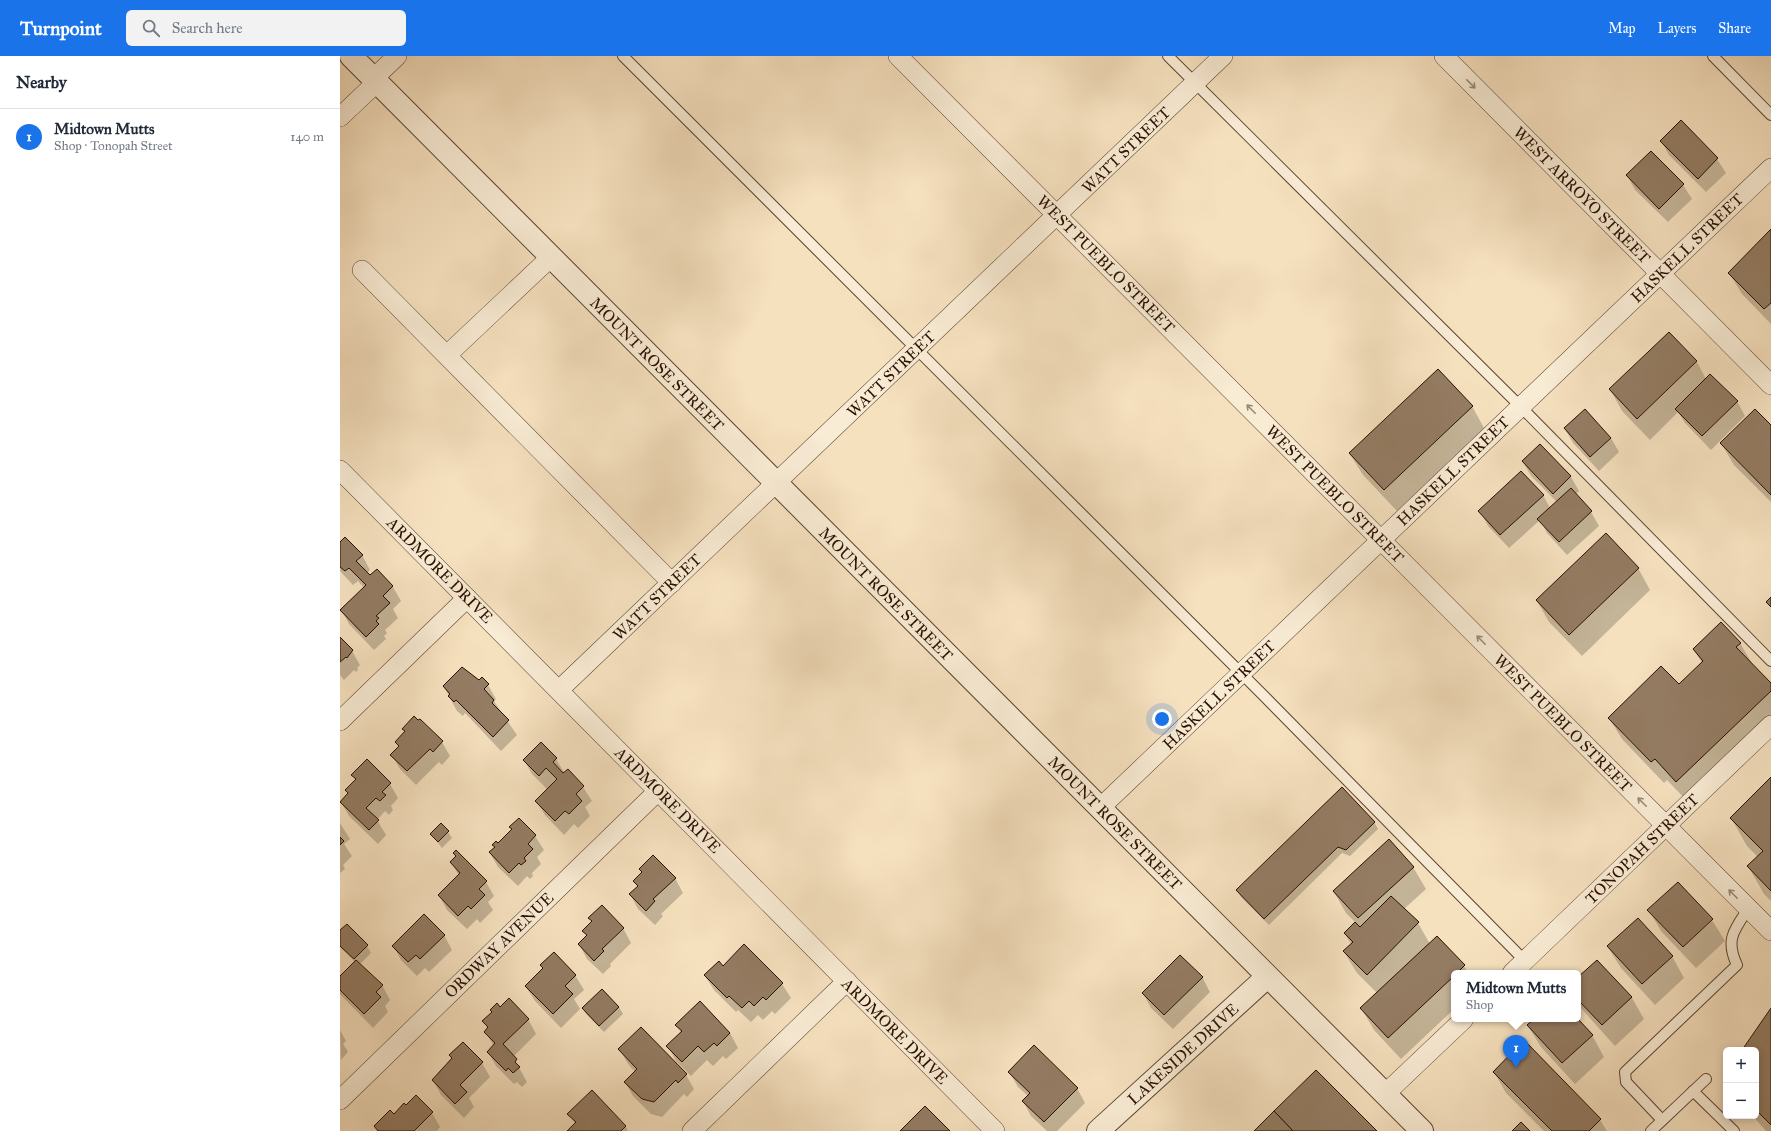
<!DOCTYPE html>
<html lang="en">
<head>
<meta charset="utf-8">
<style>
	:root { --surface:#fff; --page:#f2f2f3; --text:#1f2937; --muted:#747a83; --line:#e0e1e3; --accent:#1a73e8 }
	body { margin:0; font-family:"IM FELL Great Primer",serif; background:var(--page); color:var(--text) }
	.controls { position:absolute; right:12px; bottom:12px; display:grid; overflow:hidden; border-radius:6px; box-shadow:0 2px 10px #0003 }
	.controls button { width:36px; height:36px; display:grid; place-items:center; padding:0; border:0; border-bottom:1px solid var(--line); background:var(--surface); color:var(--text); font:20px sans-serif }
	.you { position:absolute; left:822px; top:663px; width:14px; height:14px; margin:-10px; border:3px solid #fff; border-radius:50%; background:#1a73e8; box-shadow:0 0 0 6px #1a73e833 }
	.badge { display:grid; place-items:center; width:26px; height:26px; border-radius:50%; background:var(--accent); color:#fff; font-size:13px; font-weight:700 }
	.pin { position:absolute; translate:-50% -33px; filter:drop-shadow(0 1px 2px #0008) }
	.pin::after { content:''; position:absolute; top:21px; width:14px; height:12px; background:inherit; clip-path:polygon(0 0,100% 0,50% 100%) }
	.popup { position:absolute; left:1111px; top:914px; width:130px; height:52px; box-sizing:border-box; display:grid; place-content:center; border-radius:6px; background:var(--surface); filter:drop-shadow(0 1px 3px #0005); font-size:13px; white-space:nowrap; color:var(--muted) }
	.popup b { font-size:15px; color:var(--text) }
	.popup::after { content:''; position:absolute; left:50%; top:100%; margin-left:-8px; border:8px solid transparent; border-top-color:var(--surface) }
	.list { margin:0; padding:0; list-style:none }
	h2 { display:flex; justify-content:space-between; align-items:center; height:52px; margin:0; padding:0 16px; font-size:17px }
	h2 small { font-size:13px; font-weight:400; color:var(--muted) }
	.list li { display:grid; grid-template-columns:26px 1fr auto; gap:12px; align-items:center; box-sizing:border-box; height:56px; padding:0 16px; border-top:1px solid var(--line) }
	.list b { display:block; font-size:15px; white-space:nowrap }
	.list p { margin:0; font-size:13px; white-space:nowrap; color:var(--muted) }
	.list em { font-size:13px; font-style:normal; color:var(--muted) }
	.icon { flex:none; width:22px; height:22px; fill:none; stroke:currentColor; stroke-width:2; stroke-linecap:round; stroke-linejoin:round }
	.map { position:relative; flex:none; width:1431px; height:1075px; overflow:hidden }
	header { display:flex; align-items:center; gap:24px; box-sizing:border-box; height:56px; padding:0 20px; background:var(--accent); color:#fff }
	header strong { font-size:19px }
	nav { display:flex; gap:22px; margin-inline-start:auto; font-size:14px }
	.search { width:280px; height:36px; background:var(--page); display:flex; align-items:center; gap:10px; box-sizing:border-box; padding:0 14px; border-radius:6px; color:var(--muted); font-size:15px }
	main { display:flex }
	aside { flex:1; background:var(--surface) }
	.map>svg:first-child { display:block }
	.shadow { fill:#0003 }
	.building { fill:#947c63; stroke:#290f00 }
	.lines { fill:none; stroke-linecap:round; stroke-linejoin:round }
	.service-casing { stroke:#5c4430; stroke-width:12 }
	.minor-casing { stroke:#5c4430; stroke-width:20 }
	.tertiary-casing { stroke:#5c4430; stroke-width:24 }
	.service { stroke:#f9ecd5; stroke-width:10 }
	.minor { stroke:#f9ecd5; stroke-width:19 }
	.tertiary { stroke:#f9ecd5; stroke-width:22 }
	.oneway { stroke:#9b8975 }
	.labels { text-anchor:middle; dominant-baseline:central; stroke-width:3; stroke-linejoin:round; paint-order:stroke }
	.street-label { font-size:16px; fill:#290f00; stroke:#f9ecd5 }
</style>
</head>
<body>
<header>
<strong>Turnpoint</strong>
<div class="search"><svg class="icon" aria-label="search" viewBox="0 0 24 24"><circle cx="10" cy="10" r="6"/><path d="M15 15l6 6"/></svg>Search here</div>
<nav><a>Map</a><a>Layers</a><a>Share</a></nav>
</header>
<main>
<aside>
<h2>Nearby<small></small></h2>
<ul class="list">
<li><span class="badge">1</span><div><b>Midtown Mutts</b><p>Shop · Tonopah Street</p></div><em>140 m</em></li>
</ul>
</aside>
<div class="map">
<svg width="1431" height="1075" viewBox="0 0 1431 1075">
	<rect width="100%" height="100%" fill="#f6e1bf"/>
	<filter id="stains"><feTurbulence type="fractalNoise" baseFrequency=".005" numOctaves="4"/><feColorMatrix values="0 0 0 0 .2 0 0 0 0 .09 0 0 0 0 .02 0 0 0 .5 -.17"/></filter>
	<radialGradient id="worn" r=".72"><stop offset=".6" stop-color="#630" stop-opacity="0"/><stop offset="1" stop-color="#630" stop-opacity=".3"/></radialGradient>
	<g class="shadow">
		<path d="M 1341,66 L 1377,103 L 1386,117 L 1366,136 L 1329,99 L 1321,85 Z"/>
		<path d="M 1311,96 L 1343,129 L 1352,143 L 1328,166 L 1295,134 L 1287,119 Z"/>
		<path d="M 1431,175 L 1431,268 L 1402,238 L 1389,217 Z"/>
		<path d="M 1329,277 L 1357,306 L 1366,323 L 1397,345 L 1405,360 L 1371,394 L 1345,367 L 1338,356 L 1310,384 L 1282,355 L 1270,333 Z"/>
		<path d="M 1132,350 L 1144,372 L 1057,455 L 1023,419 L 1010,398 Z"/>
		<path d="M 1431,370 L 1431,446 L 1394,409 L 1381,387 Z"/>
		<path d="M 1225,373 L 1271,382 L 1279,396 L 1259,415 L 1233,387 Z"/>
		<path d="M 1200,389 L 1231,421 L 1239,435 L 1235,439 L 1251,456 L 1259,470 L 1227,499 L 1207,477 L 1200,464 L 1169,492 L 1148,470 L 1140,455 L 1203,439 L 1210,452 L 1217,446 L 1191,420 L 1183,406 Z"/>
		<path d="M 0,488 L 22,499 L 30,514 L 27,517 L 30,521 L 37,514 L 53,531 L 61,545 L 53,553 L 58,562 L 45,574 L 47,577 L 44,580 L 46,583 L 34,594 L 9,568 L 1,553 L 24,532 L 18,525 L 13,529 L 0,515 Z"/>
		<path d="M 1298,512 L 1310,534 L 1242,600 L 1209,566 L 1197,545 Z"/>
		<path d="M 0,582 L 12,595 L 20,609 L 17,612 L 18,614 L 16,616 L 14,614 L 4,624 L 0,619 Z"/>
		<path d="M 1400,587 L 1413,609 L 1431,629 L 1431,668 L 1349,747 L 1327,724 L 1324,727 L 1282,683 L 1269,662 L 1339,630 L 1362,607 L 1354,594 Z"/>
		<path d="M 148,629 L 156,643 L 154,645 L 177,679 L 161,695 L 125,657 L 123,660 L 117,655 L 104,631 Z"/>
		<path d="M 80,664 L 102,686 L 110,700 L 102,709 L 99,706 L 76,729 L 60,713 L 52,699 L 59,691 L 56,687 L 66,677 L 64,673 Z"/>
		<path d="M 201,687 L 216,703 L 225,718 L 243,731 L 252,745 L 245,751 L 250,760 L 238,772 L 234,768 L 224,779 L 205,759 L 196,745 L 208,734 L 192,718 L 184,704 Z"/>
		<path d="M 27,705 L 50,728 L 58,742 L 51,750 L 53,754 L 49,759 L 45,755 L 37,764 L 46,779 L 38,788 L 9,760 L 1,746 L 8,738 L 6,734 L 16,725 L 13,719 Z"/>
		<path d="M 1431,722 L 1431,845 L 1424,838 L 1408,810 L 1418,801 L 1407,790 L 1391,762 Z"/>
		<path d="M 179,763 L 195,780 L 204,794 L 197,801 L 201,808 L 192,817 L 193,820 L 190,823 L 187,820 L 178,830 L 158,811 L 150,797 L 172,774 L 171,771 Z"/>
		<path d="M 1034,766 L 1038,773 L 1010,800 L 1002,797 L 929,869 L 901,841 L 897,834 Z"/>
		<path d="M 0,767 L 10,783 L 4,788 L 12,800 L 3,809 L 5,813 L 0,817 Z"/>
		<path d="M 108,776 L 112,782 L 102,792 L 91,778 Z"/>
		<path d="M 114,797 L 146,826 L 154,840 L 148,846 L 153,854 L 140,867 L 137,863 L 127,873 L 107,854 L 99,839 L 119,820 L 111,806 L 116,801 Z"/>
		<path d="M 1073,811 L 1086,833 L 1064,853 L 1078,867 L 1090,888 L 1097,881 L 1124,910 L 1128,917 L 1114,917 L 1114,953 L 1061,1003 L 1034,974 L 1021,952 L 1037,937 L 1017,917 L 1004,896 L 1011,888 L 1005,878 L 1016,867 L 1006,857 L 994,836 Z"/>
		<path d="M 335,822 L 343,837 L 321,858 L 323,860 L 315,869 L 298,853 L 290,838 L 298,831 L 294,825 Z"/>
		<path d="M 1338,827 L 1372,864 L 1385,885 L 1356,912 L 1321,875 L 1309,854 Z"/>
		<path d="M 250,862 L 283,872 L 291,887 L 270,908 L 271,910 L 263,918 L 247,903 L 239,888 L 247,881 L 244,875 L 252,866 Z"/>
		<path d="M 7,869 L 27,890 L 31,897 L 19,909 L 42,929 L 50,944 L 45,950 L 48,956 L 33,972 L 0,938 L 0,921 L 15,906 L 0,891 L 0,876 Z"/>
		<path d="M 104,879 L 112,894 L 89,916 L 85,912 L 77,920 L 61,904 L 53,890 Z"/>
		<path d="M 404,890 L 442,928 L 451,942 L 435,958 L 432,955 L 423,964 L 418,959 L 411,966 L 398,954 L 396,956 L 374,934 L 365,920 L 383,911 Z"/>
		<path d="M 1268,891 L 1332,900 L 1344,922 L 1315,949 L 1281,912 Z"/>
		<path d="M 1257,905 L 1292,942 L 1304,963 L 1275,990 L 1238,949 L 1238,922 Z"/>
		<path d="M 235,919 L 244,934 L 234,943 L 240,953 L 221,972 L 195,945 L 186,931 Z"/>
		<path d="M 862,921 L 870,936 L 833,973 L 811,952 L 803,937 Z"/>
		<path d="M 279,951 L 283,958 L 264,976 L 247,959 L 243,953 Z"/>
		<path d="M 160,952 L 188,963 L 196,978 L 173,1001 L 187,1026 L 182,1031 L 177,1026 L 174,1028 L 156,1010 L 148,996 L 154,990 L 145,976 L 148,973 L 143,965 Z"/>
		<path d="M 1431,954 L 1431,1075 L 1426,1075 L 1413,1060 L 1416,1060 L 1416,994 L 1403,994 Z"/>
		<path d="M 1195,963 L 1237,963 L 1252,979 L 1264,1001 L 1235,1028 L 1201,991 L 1188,970 Z"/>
		<path d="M 337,969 L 390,977 L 398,992 L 386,1003 L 383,1000 L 373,1010 L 367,1004 L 351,1020 L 336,1005 L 328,990 L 341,977 Z"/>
		<path d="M 0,974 L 6,985 L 3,988 L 8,996 L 1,1004 Z"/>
		<path d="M 1184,986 L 1260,1064 L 1267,1075 L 1204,1075 L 1166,1037 L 1154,1016 Z"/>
		<path d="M 280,994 L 346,1019 L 354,1033 L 347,1041 L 344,1038 L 322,1061 L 311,1058 L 293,1040 L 285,1026 L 295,1016 L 288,1008 Z"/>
		<path d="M 110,999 L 142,1007 L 150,1021 L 129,1042 L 134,1051 L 124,1062 L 101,1039 L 93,1024 L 112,1003 Z"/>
		<path d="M 669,1016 L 737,1032 L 745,1047 L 717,1075 L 707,1075 L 691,1060 L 683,1045 L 688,1040 L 678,1031 Z"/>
		<path d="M 252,1036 L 286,1071 L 288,1075 L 228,1075 L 235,1068 L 229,1058 Z"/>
		<path d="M 76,1040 L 92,1057 L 100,1071 L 97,1075 L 39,1075 Z"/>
	</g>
	<g class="building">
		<path d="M 1341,64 L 1378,102 L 1358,123 L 1320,85 Z"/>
		<path d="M 1311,95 L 1344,128 L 1319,153 L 1286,119 Z"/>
		<path d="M 1431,173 L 1431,247 L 1424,253 L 1388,217 Z"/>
		<path d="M 1329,276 L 1357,305 L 1297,363 L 1269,333 Z"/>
		<path d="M 1098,313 L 1133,350 L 1044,434 L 1009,397 Z"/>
		<path d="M 1370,318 L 1398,345 L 1362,380 L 1335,353 Z"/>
		<path d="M 1245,353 L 1271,382 L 1250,401 L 1224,372 Z"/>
		<path d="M 1415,353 L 1431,369 L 1431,439 L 1380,387 Z"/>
		<path d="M 1200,388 L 1231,420 L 1213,438 L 1182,405 Z"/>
		<path d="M 1181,415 L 1204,439 L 1160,479 L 1138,455 Z"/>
		<path d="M 1231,432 L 1252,455 L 1219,486 L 1197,463 Z"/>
		<path d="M 1266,477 L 1299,512 L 1229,579 L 1196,544 Z"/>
		<path d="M 5,481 L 23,499 L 16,505 L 30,519 L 37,513 L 53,530 L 43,540 L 50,547 L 36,560 L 39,562 L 36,565 L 39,568 L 26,581 L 0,554 L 26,529 L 9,512 L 5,515 L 0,511 L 0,486 Z"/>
		<path d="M 1431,541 L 1431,551 L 1426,546 Z"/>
		<path d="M 1381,566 L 1401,587 L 1396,591 L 1431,627 L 1431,635 L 1336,726 L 1315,703 L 1311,706 L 1268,662 L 1321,610 L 1339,628 L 1363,605 L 1353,593 Z"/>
		<path d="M 0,581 L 13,594 L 7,602 L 6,601 L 0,606 Z"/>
		<path d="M 122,611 L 139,624 L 142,621 L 149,628 L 144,633 L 154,644 L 152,647 L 169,664 L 153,681 L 116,644 L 114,646 L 108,640 L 110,638 L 103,630 Z"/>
		<path d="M 74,660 L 78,664 L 80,663 L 103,685 L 93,696 L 90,693 L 67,715 L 50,699 L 59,690 L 55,686 L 65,675 L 62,673 Z"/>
		<path d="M 201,686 L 217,702 L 213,706 L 223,717 L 228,713 L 244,730 L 236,738 L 242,745 L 229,758 L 225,755 L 215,765 L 195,745 L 217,723 L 206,712 L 199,720 L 183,704 Z"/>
		<path d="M 27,703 L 51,727 L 42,736 L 46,739 L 40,745 L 36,742 L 26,752 L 39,764 L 29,774 L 0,746 L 8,737 L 5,734 L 16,723 L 11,719 Z"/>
		<path d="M 1431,721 L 1431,835 L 1407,810 L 1423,795 L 1390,762 Z"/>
		<path d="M 1002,731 L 1035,766 L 1006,794 L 998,791 L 924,863 L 896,834 Z"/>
		<path d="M 179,762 L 196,779 L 188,788 L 193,793 L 184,802 L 186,805 L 181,809 L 179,807 L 169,817 L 149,796 L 155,791 L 152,789 L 156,785 L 158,787 L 172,773 L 169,771 Z"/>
		<path d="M 101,767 L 109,775 L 98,786 L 90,778 Z"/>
		<path d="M 0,781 L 4,785 L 0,789 Z"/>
		<path d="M 1049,783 L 1074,811 L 1018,862 L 993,835 Z"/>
		<path d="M 116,794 L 147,825 L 139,833 L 145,839 L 131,853 L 128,850 L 118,860 L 98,839 L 120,817 L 110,806 L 116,800 L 113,797 Z"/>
		<path d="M 313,799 L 336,822 L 313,843 L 315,845 L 306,855 L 289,838 L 298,830 L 293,825 L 302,816 L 299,813 Z"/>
		<path d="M 1338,826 L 1373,863 L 1343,891 L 1307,854 Z"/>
		<path d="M 1051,840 L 1079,866 L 1027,919 L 1003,895 L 1013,886 L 1004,877 L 1015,866 L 1020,871 Z"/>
		<path d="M 262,849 L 284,872 L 262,893 L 264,895 L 254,905 L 238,888 L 247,879 L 242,875 L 252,865 L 248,862 Z"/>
		<path d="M 84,858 L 105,879 L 80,903 L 76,899 L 68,906 L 52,890 Z"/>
		<path d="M 1298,862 L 1333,900 L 1302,928 L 1267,890 Z"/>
		<path d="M 7,868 L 28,889 L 14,903 L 0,890 L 0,874 Z"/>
		<path d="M 1097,880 L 1125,909 L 1117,917 L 1114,917 L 1114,920 L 1048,982 L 1020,952 Z"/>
		<path d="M 404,888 L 443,927 L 426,944 L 423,941 L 414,950 L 409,945 L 402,952 L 389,940 L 387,942 L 364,919 L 379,905 L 383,910 Z"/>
		<path d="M 214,896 L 236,919 L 225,930 L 233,938 L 213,958 L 185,930 L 203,912 L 200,909 Z"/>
		<path d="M 840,899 L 863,921 L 824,959 L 802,937 Z"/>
		<path d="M 16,904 L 43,929 L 36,936 L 41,941 L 24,958 L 0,934 L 0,920 Z"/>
		<path d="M 1257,904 L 1292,941 L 1262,969 L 1238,944 L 1238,921 Z"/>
		<path d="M 262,933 L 279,951 L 259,970 L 242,952 Z"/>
		<path d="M 169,942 L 189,963 L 163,988 L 177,1003 L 175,1006 L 180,1011 L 173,1017 L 168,1012 L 166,1015 L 147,996 L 155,987 L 144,976 L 148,971 L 142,965 L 152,956 L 150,954 L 157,947 L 160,951 Z"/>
		<path d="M 360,945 L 390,977 L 377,990 L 374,987 L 364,996 L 358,990 L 342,1006 L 326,990 L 342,975 L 335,969 Z"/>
		<path d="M 1431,952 L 1431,1069 L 1416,1054 L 1416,994 L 1402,994 Z"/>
		<path d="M 1194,963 L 1238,963 L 1253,979 L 1222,1007 L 1187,969 Z"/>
		<path d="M 301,971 L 347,1018 L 338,1027 L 336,1024 L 314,1046 L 302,1043 L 284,1026 L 297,1013 L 278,993 Z"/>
		<path d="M 1184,984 L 1261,1063 L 1249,1075 L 1212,1075 L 1153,1016 Z"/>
		<path d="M 123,986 L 143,1006 L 120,1029 L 127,1036 L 115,1048 L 92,1024 L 112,1002 L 109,999 Z"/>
		<path d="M 694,989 L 738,1032 L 704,1066 L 682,1045 L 690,1037 L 668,1016 Z"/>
		<path d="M 976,1014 L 1037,1075 L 953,1075 L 934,1055 Z"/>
		<path d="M 252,1034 L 286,1070 L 281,1075 L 227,1075 L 236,1066 L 227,1058 Z"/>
		<path d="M 76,1039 L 93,1056 L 74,1075 L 38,1075 L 34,1070 L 50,1054 L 54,1058 L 64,1047 L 66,1049 Z"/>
		<path d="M 585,1050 L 610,1075 L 560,1075 Z"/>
		<path d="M 934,1055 L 953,1075 L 914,1075 Z"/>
		<path d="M 1181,1066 L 1190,1075 L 1172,1075 Z"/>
	</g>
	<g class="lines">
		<g class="service-casing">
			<g id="service">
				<path d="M 283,0 L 922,638 L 1185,905"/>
				<path d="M 828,0 L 1181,351 L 1431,605"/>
				<path d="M 1373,0 L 1431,59"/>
				<path d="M 1353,1035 L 1394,1075"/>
				<path d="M 1322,1064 L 1286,1026 L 1285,1016 L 1397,909 C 1385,884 1394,874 1408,853"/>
				<path d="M 1311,1075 L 1366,1023"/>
			</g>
		</g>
		<g class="minor-casing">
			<g id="minor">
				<path d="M 558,0 L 1431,875"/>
				<path d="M 1104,0 L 1431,329"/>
				<path d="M 33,23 L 57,0"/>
				<path d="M 0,61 L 37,26"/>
				<path d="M 22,214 L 332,527"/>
				<path d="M 107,299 L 211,201"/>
				<path d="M 0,414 L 655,1075"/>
				<path d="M 219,634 L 883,0"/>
				<path d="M 0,665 L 127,542"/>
				<path d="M 760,752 L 1431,112"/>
				<path d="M 1172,917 L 1431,669"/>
				<path d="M 1045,1038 L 1124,963"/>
				<path d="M 0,1044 L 318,735"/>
				<path d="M 352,1075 L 507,925"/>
			</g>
		</g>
		<g class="tertiary-casing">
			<g id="tertiary">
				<path d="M 11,0 L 1082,1075"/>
				<path d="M 758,1075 L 927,921"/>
			</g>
		</g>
		<use href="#service" class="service"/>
		<use href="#minor" class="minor"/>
		<use href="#tertiary" class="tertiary"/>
	</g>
	<defs><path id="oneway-shaft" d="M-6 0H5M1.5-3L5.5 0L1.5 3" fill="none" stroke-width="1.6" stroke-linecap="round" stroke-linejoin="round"/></defs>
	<g class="oneway">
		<use href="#oneway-shaft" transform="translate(1131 28) rotate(45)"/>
		<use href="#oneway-shaft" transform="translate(911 353) rotate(-135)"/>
		<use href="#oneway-shaft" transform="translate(1141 584) rotate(-135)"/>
		<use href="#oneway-shaft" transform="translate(1302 746) rotate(-135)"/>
		<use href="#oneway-shaft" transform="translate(1393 838) rotate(-135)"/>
	</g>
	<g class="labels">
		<g class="street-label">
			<text transform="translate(786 94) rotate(-44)">WATT STREET</text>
			<text transform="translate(1242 139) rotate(45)">WEST ARROYO STREET</text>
			<text transform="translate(1347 192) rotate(-44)">HASKELL STREET</text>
			<text transform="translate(766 208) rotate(45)">WEST PUEBLO STREET</text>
			<text transform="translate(317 308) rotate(45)">MOUNT ROSE STREET</text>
			<text transform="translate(551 318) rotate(-44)">WATT STREET</text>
			<text transform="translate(1113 415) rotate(-44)">HASKELL STREET</text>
			<text transform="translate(995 438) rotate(45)">WEST PUEBLO STREET</text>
			<text transform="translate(100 514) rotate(45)">ARDMORE DRIVE</text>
			<text transform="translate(546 538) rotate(45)">MOUNT ROSE STREET</text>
			<text transform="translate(317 541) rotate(-44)">WATT STREET</text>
			<text transform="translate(879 639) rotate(-44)">HASKELL STREET</text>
			<text transform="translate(1223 667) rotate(45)">WEST PUEBLO STREET</text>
			<text transform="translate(328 744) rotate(45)">ARDMORE DRIVE</text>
			<text transform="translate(775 767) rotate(45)">MOUNT ROSE STREET</text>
			<text transform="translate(1302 793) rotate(-44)">TONOPAH STREET</text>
			<text transform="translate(159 889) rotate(-44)">ORDWAY AVENUE</text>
			<text transform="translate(555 975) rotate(45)">ARDMORE DRIVE</text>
			<text transform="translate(843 998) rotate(-42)">LAKESIDE DRIVE</text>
		</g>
	</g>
	<rect width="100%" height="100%" filter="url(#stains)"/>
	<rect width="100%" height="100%" fill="url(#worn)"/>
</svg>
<div class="controls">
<button>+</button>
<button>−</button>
</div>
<div class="you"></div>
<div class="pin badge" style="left:1176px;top:1012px">1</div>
<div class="popup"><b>Midtown Mutts</b>Shop</div>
</div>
</main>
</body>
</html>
